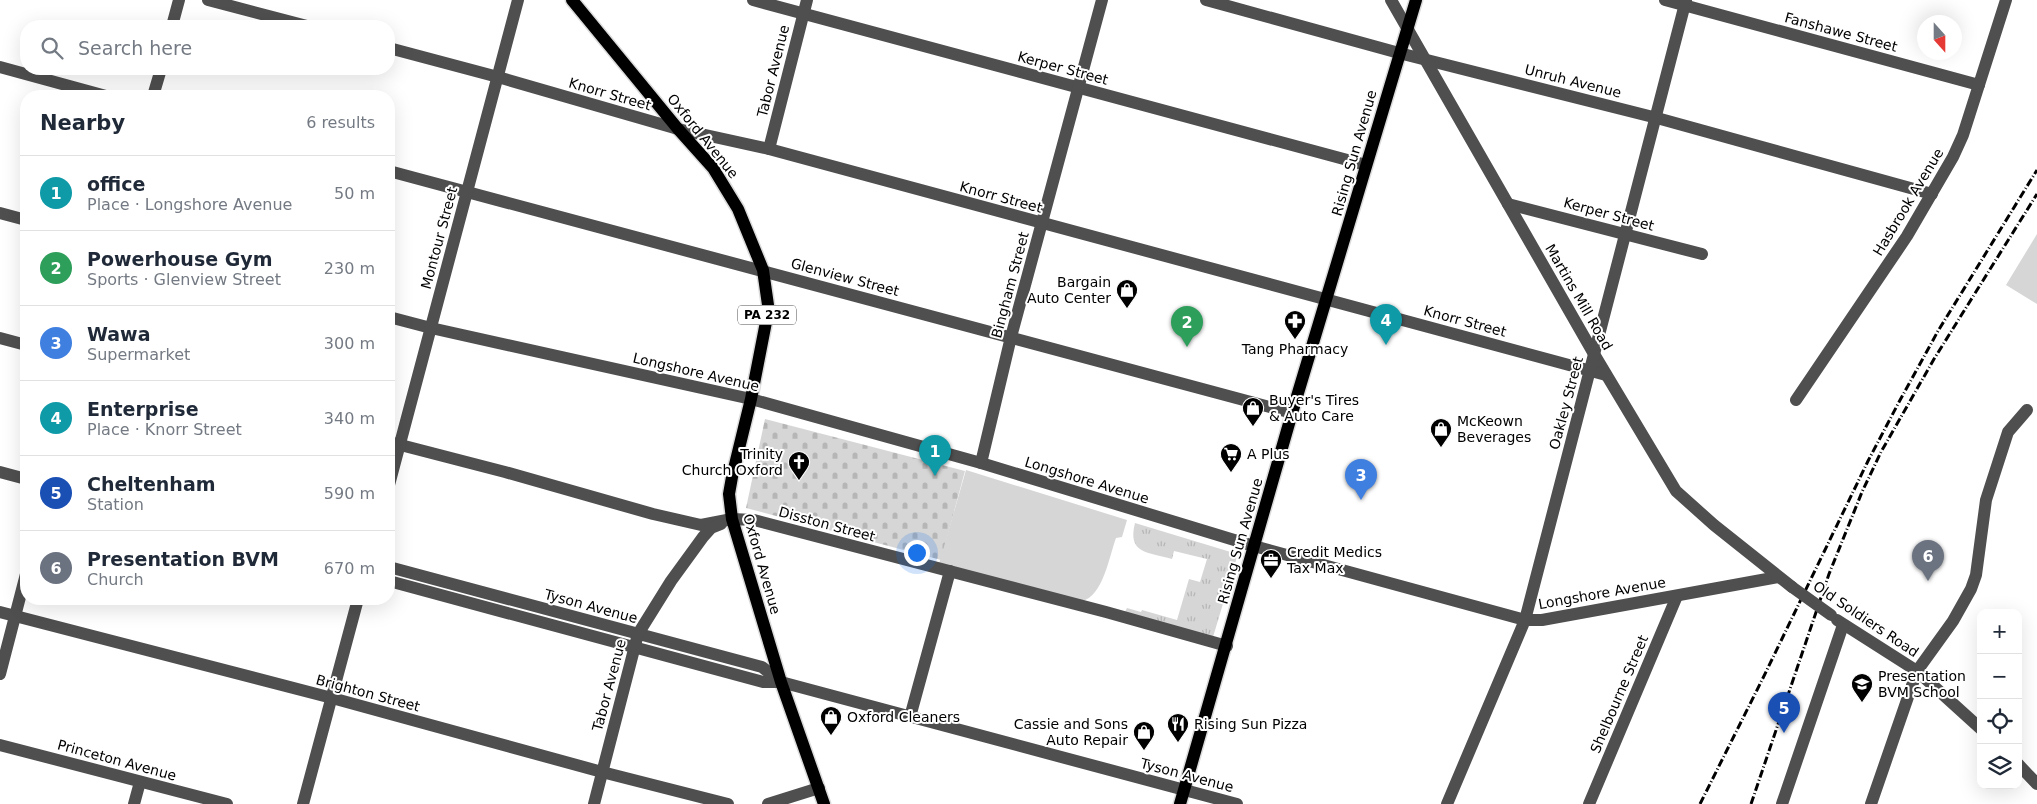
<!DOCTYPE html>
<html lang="en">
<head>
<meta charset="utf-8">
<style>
	:root { --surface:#fff; --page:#f2f2f3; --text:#1f2937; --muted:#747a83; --line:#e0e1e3; --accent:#db2777 }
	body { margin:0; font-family:"DejaVu Sans",sans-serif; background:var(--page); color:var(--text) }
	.controls { position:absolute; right:15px; bottom:15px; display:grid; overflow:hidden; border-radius:10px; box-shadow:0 5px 20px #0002 }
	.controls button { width:45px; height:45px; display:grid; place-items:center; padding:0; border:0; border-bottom:1px solid var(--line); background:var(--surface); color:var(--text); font:25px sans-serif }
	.compass { position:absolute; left:1917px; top:15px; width:45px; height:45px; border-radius:50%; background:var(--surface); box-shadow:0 5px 20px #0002; rotate:159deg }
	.you { position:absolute; left:916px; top:552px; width:18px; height:18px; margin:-12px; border:4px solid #fff; border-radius:50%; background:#1a73e8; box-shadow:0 0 0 8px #1a73e833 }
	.badge { display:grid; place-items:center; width:32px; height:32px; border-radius:50%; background:var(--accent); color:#fff; font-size:16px; font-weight:700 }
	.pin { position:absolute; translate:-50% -41px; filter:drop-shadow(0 1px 2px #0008) }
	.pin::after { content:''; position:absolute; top:26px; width:18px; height:15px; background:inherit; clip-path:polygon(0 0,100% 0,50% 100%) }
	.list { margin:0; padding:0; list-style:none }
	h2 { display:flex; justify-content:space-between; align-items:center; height:65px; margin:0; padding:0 20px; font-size:21px }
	h2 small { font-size:16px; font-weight:400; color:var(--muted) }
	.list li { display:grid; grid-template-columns:32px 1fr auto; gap:15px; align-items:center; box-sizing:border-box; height:75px; padding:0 20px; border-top:1px solid var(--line) }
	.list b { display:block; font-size:19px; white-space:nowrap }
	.list p { margin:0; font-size:16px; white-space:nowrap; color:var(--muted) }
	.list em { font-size:16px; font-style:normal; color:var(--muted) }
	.icon { flex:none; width:28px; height:28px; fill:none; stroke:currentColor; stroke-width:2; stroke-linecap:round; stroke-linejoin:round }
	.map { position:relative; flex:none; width:2037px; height:804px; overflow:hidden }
	.search { position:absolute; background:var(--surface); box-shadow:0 5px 20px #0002; left:20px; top:20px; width:375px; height:55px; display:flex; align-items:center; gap:12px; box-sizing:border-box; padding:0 18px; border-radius:20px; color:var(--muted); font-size:19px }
	.panel { position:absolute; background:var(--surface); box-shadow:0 5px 20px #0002; left:20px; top:90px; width:375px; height:515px; border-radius:20px }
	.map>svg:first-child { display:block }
	.grass { fill:url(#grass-tufts) }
	.cemetery { fill:url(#cemetery-stones) }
	.green { fill:#d6d6d6 }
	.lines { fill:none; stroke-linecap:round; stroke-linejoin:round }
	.major-casing { stroke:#dbdbdb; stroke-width:15 }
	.minor { stroke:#4f4f4f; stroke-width:12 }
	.major { stroke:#000; stroke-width:12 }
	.rail { stroke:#000; stroke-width:3; stroke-dasharray:8 2.5 1 2.5; stroke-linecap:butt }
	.minor-bridge { stroke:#4f4f4f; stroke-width:12 }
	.labels { text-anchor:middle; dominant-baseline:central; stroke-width:4; stroke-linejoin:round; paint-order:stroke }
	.shield { fill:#fff; stroke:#4c4c4c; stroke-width:1 }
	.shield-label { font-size:12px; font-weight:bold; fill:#000 }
	.street-label { font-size:14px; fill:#000; stroke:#fff }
	.poi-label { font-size:14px; fill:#000; stroke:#fff; text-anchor:start }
</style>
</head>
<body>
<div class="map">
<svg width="2037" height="804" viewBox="0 0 2037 804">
	<defs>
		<pattern id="grass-tufts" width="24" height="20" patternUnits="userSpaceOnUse" patternTransform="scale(1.25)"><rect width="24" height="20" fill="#d6d6d6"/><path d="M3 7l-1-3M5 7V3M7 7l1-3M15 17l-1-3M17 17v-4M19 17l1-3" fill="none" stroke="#b6b6b6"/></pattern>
		<pattern id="cemetery-stones" width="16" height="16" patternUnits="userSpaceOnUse" patternTransform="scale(1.25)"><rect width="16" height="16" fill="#d6d6d6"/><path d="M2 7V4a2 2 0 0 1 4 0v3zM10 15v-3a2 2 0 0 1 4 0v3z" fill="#b6b6b6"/></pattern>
	</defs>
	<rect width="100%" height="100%" fill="#fff"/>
	<path class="grass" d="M 1135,523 L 1234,553 L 1237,557 L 1213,637 L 1124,614 L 1127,608 L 1141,612 L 1142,610 L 1177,620 L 1189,579 L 1200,582 L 1207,559 L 1174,551 L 1172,559 C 1148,552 1127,554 1135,523 Z"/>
	<path class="cemetery" d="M 765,419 L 965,471 L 941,560 L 746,508 Z"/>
	<g class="green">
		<path d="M 2037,234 L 2037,304 L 2006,285 Z"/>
		<path d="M 966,470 L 1127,520 L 1122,537 L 1116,538 C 1109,557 1103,596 1082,601 L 939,564 Z"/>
	</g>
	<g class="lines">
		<g class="major-casing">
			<g id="major">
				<path d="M 572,0 L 678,129 L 713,168 L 738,209 L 763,270 L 768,305 L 766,322 L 751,399 L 732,477 L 729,494 L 732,519 L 781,682 L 824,804"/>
				<path d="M 1180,804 L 1292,413 L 1416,0"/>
			</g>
		</g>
		<g class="minor">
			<path d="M 208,0 L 307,26"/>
			<path d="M 753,0 L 1366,165"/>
			<path d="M 1206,0 L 1399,53 L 1657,118 L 1932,194"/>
			<path d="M 1391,0 L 1594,354 L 1676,491 L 1714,525 L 1792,587"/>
			<path d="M 1665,0 L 1979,85"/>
			<path d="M 172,26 L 179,0"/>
			<path d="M 389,48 L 498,77 L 678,129 L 769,149 L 1606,375"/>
			<path d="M 0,67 L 106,96"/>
			<path d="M 153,96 L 161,69"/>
			<path d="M 769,149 L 807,0"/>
			<path d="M 389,171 L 1292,413"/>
			<path d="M 1508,204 L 1702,254"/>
			<path d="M 0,213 L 26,220"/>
			<path d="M 389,317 L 431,328 L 751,399 L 981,463 L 1254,546 L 1525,620 L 1542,620 L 1778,577"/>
			<path d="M 0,338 L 26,345"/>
			<path d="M 1796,400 L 1907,236 L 1953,157 L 1963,135 L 2006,0"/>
			<path d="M 389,442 L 505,472 L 653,514 L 701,525 L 732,519 L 754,520 L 1106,612 L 1227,646"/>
			<path d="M 981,463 L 1011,337 L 1102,0"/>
			<path d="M 0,472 L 26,479"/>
			<path d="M 389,485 L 518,0"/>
			<path d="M 389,567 L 762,667 L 781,682"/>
			<path d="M 389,581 L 763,682 L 781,682 L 1237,804"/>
			<path d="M 0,612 L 332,698 L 602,772 L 728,804"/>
			<path d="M 1837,620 L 1917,671 L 1981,729"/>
			<path d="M 0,674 L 26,574"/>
			<path d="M 910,717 L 950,571"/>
			<path d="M 0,745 L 227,804"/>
			<path d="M 2018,764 L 2037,784"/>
			<path d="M 134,804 L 140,782"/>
			<path d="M 303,804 L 358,599"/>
			<path d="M 594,804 L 638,634 L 671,581 L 703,537 L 711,528 L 721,524"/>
			<path d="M 768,804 L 819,788"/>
			<path d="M 1447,804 L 1525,620 L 1686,0"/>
			<path d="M 1589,804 L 1677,596"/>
			<path d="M 1782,804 L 1843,625"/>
			<path d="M 1871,804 L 1917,671 L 1953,621 L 1971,589 L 1976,575 L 1986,500 L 2008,432 L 2027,410"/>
		</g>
		<use href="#major" class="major"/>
		<g class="rail">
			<path d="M 1700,804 L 1763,678 L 1868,461 L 1899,402 L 1938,331 L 2037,170"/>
			<path d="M 1751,804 L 1829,574 L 1862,492 L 1881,452 L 1934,359 L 2037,194"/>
		</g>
		<path class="minor-bridge" d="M 1792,587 L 1831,615"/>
	</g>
	<defs>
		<g id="shop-pin" transform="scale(1.125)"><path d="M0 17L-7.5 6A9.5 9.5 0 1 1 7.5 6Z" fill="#000" stroke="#fff"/><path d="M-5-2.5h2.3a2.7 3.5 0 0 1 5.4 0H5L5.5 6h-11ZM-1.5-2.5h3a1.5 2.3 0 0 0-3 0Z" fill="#fff"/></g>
		<g id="pharmacy-pin" transform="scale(1.125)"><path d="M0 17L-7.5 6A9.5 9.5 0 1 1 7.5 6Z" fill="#000" stroke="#fff"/><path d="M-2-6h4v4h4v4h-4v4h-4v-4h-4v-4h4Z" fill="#fff"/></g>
		<g id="supermarket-pin" transform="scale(1.125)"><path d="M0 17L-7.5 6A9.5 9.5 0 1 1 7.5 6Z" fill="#000" stroke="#fff"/><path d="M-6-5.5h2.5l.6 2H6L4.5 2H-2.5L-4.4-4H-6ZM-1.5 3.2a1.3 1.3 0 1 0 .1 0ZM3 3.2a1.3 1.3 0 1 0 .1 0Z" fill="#fff"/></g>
		<g id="church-pin" transform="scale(1.125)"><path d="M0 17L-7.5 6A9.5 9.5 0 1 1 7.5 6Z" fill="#000" stroke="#fff"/><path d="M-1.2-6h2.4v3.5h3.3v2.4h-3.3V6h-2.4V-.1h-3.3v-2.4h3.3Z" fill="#fff"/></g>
		<g id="office-pin" transform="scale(1.125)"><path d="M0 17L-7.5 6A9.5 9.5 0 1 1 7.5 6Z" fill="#000" stroke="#fff"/><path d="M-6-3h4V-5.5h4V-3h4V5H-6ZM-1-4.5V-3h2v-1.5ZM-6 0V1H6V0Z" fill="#fff"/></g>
		<g id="school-pin" transform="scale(1.125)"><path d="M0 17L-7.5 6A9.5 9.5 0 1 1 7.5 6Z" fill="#000" stroke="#fff"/><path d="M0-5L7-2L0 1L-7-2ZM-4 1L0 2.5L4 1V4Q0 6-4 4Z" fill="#fff"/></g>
		<g id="restaurant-pin" transform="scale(1.125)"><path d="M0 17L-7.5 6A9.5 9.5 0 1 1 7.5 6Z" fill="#000" stroke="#fff"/><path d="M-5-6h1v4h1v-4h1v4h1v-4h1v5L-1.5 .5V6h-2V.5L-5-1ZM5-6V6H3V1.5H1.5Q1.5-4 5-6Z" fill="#fff"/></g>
	</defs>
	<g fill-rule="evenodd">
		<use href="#shop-pin" x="1127" y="290"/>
		<use href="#pharmacy-pin" x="1295" y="321"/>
		<use href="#shop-pin" x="1253" y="408"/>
		<use href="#shop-pin" x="1441" y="429"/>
		<use href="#supermarket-pin" x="1231" y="454"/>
		<use href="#church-pin" x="799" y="462"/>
		<use href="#office-pin" x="1271" y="560"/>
		<use href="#school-pin" x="1862" y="684"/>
		<use href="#shop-pin" x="831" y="717"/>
		<use href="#restaurant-pin" x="1178" y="724"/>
		<use href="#shop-pin" x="1144" y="732"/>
	</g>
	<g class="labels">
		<rect class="shield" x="738" y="305.5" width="58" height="19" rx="4"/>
		<g class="shield-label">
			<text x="767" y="315">PA 232</text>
		</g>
		<g class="street-label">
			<text transform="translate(1841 32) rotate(15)">Fanshawe Street</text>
			<text transform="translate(1063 68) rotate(15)">Kerper Street</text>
			<text transform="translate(773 71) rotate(-76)">Tabor Avenue</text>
			<text transform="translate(1573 81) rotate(14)">Unruh Avenue</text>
			<text transform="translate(610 94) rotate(16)">Knorr Street</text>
			<text transform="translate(703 136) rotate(51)">Oxford Avenue</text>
			<text transform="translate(1354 153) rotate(-74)">Rising Sun Avenue</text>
			<text transform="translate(1001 197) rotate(15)">Knorr Street</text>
			<text transform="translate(1908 202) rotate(-59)">Hasbrook Avenue</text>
			<text transform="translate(1609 214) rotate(15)">Kerper Street</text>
			<text transform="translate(439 238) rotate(-75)">Montour Street</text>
			<text transform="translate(845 277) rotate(15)">Glenview Street</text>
			<text transform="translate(1010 285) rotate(-75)">Bingham Street</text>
			<text transform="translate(1579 297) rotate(60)">Martins Mill Road</text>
			<text transform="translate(1465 321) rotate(15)">Knorr Street</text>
			<text transform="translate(696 372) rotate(13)">Longshore Avenue</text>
			<text transform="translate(1566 403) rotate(-75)">Oakley Street</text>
			<text transform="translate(1087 480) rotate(17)">Longshore Avenue</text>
			<text transform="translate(827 524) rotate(15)">Disston Street</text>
			<text transform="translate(1240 541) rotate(-74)">Rising Sun Avenue</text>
			<text transform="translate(762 564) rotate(74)">Oxford Avenue</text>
			<text transform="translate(1602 593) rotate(-10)">Longshore Avenue</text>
			<text transform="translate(591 606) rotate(15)">Tyson Avenue</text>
			<text transform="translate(1866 619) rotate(34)">Old Soldiers Road</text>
			<text transform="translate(609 685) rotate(-75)">Tabor Avenue</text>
			<text transform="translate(368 693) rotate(15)">Brighton Street</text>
			<text transform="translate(1619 694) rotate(-67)">Shelbourne Street</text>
			<text transform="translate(117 760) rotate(15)">Princeton Avenue</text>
			<text transform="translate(1187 775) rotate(15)">Tyson Avenue</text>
		</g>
		<g class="poi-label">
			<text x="1111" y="282" text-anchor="end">Bargain<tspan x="1111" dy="16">Auto Center</tspan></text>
			<text x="1295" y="349" text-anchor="middle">Tang Pharmacy</text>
			<text x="1269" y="400">Buyer's Tires<tspan x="1269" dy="16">&amp; Auto Care</tspan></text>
			<text x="1457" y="421">McKeown<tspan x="1457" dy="16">Beverages</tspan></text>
			<text x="783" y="454" text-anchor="end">Trinity<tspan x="783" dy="16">Church Oxford</tspan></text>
			<text x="1247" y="454">A Plus</text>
			<text x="1287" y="552">Credit Medics<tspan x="1287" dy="16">Tax Max</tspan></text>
			<text x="1878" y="676">Presentation<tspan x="1878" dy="16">BVM School</tspan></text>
			<text x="847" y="717">Oxford Cleaners</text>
			<text x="1128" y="724" text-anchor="end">Cassie and Sons<tspan x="1128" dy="16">Auto Repair</tspan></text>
			<text x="1194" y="724">Rising Sun Pizza</text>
		</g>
	</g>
</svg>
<div class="controls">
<button>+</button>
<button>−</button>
<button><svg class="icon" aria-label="locate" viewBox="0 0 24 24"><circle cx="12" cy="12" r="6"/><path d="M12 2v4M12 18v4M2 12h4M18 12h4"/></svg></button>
<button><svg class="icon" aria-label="layers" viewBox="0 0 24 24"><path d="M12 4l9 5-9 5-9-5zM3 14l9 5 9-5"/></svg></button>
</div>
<svg class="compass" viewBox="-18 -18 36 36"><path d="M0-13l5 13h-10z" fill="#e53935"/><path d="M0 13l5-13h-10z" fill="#747a83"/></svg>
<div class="you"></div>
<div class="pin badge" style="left:935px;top:476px;background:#0f9aa8">1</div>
<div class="pin badge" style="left:1187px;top:347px;background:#2e9e5b">2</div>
<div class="pin badge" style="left:1361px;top:500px;background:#3f7fe0">3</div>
<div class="pin badge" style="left:1386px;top:345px;background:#0f9aa8">4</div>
<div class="pin badge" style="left:1784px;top:733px;background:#1a4fb4">5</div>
<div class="pin badge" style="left:1928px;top:581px;background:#6b7280">6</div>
<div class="search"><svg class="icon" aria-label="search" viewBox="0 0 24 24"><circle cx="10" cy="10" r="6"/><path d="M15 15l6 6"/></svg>Search here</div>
<section class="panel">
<h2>Nearby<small>6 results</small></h2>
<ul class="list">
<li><span class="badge" style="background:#0f9aa8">1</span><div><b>office</b><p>Place · Longshore Avenue</p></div><em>50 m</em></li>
<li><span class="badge" style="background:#2e9e5b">2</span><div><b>Powerhouse Gym</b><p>Sports · Glenview Street</p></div><em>230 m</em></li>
<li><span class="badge" style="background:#3f7fe0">3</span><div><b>Wawa</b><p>Supermarket</p></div><em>300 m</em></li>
<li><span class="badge" style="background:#0f9aa8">4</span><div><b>Enterprise</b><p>Place · Knorr Street</p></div><em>340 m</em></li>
<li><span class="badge" style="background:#1a4fb4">5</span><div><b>Cheltenham</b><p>Station</p></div><em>590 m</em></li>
<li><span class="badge" style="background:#6b7280">6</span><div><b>Presentation BVM</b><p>Church</p></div><em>670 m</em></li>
</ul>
</section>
</div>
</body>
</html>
